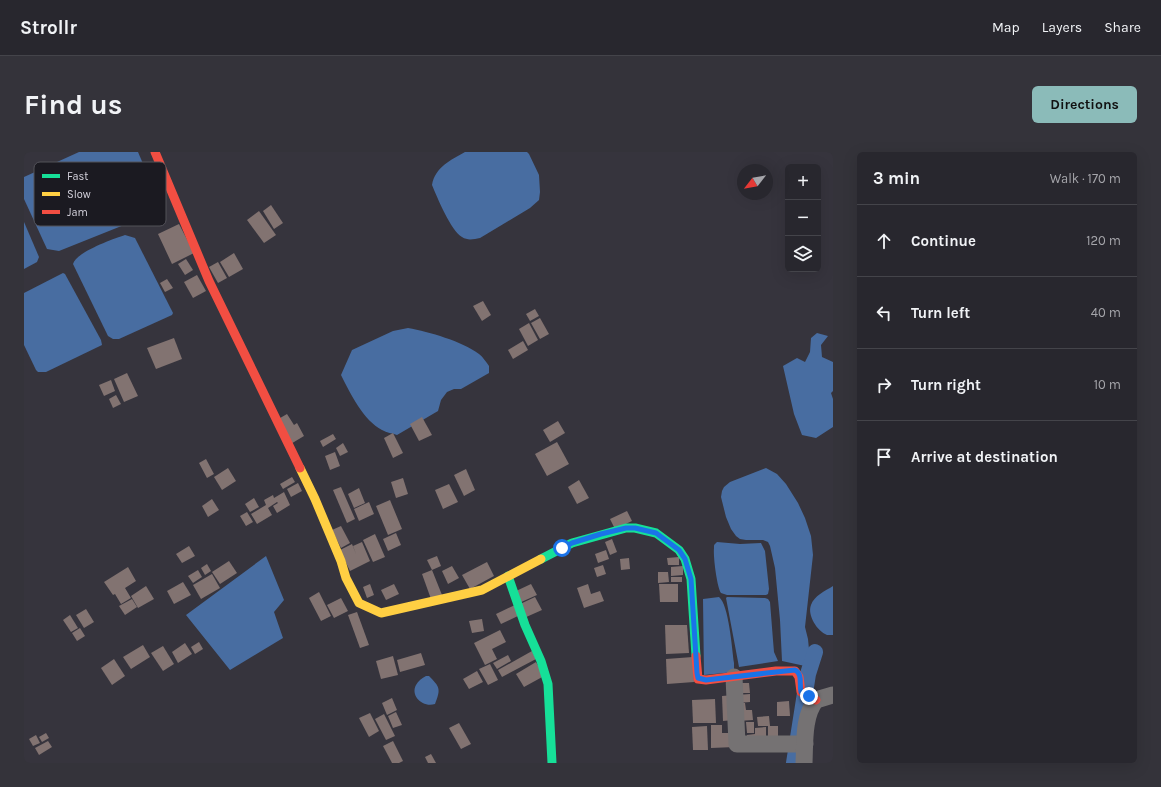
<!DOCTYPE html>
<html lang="en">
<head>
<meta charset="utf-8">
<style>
	:root { --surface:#28272e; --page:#34333a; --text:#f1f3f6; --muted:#a5a5aa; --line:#44444a; --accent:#8bbbb9 }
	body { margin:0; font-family:Karla,sans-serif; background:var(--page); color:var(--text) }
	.controls { position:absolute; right:12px; top:12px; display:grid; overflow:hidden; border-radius:6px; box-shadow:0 4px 16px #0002 }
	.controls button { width:36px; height:36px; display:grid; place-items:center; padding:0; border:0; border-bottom:1px solid var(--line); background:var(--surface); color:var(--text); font:20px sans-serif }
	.compass { position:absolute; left:713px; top:12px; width:36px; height:36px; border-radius:50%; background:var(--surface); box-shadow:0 4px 16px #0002; rotate:239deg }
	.stop { position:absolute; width:12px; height:12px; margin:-9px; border:3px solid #1a73e8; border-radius:50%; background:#fff }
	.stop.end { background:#1a73e8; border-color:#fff; box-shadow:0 1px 4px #0008 }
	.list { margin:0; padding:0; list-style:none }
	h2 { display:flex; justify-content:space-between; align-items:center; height:52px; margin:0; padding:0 16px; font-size:17px }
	h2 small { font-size:13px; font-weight:400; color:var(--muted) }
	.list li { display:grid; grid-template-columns:26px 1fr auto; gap:12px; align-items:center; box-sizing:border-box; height:72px; padding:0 16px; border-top:1px solid var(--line) }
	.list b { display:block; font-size:15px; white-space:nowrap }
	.list em { font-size:13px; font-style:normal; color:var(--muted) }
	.icon { flex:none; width:22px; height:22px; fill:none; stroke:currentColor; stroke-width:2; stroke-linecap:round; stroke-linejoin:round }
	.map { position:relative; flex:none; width:809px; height:611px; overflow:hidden; border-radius:6px }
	header { display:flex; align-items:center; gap:24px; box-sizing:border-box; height:56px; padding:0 20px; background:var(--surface); border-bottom:1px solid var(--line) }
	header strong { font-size:19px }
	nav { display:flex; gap:22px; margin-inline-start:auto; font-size:14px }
	.intro { display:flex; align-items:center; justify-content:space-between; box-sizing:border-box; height:96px; padding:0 24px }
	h1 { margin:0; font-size:28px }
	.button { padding:10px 18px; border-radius:6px; background:var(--accent); color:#111; font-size:14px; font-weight:700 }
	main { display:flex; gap:24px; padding:0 24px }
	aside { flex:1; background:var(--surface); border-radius:6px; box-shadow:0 4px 16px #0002 }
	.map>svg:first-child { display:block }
	.water { fill:#486da1 }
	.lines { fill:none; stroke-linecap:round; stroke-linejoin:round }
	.canal { stroke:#486da1; stroke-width:16 }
	.building { fill:#827371 }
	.street { stroke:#757273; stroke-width:17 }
	.fast { stroke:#16e098; stroke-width:9 }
	.slow { stroke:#ffcf43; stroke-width:9 }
	.jam { stroke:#f24e42; stroke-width:9 }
	.route { stroke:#1a73e8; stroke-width:5 }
	.key { fill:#1b1a21; stroke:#535259; stroke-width:1 }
	.key-label { font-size:11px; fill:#d5d3dd }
</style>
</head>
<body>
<header>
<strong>Strollr</strong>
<nav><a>Map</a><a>Layers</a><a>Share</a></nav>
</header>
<div class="intro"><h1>Find us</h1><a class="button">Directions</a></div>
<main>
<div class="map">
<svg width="809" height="611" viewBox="0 0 809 611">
	<rect width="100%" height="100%" fill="#36343d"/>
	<g class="water">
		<path d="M 55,0 L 114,0 L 137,54 L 135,58 L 125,63 L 35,99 L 23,97 L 0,47 L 0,25 Z"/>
		<path d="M 441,0 L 503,0 L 505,2 L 515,23 L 516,40 L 515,48 L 506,56 L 456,86 C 450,87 444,89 438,85 C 427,79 413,45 408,33 C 411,15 427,8 441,0 Z"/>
		<path d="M 0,70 L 15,105 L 13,110 L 0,117 Z"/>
		<path d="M 101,83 L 111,86 L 149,161 L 148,163 L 95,187 L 89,187 L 84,184 L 49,112 C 52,100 89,87 101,83 Z"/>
		<path d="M 39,121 L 41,122 L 77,188 L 78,193 L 22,220 L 14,220 L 12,218 L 0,193 L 0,141 Z"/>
		<path d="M 384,176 C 406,180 437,189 455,202 C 459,205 462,210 465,214 L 465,221 L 437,237 L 430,237 L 423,240 L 417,248 L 414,259 L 373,283 C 368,281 363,281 358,278 C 340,269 326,241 317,223 L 328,198 L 369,179 Z"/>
		<path d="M 793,181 L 804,184 L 797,193 L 798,205 L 809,210 L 809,239 L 807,241 L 809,247 L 809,275 L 792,286 L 778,283 L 770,262 L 759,214 L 773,206 L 781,210 L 786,200 L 787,186 Z"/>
		<path d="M 742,316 L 753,322 L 762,332 L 774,351 L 781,366 L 787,384 L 789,403 L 781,475 L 784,487 L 786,508 L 786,511 L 781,514 L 758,509 L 756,468 L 751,416 L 746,394 L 744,390 L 739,388 L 722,388 L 716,387 L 712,384 L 707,377 L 702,365 L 697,345 L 698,339 L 700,335 L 706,330 Z"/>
		<path d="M 693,390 L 716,392 L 737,391 L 741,399 L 745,437 L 744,442 L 742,443 L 703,443 L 697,441 C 693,435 689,404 690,396 C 690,392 690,393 693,390 Z"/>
		<path d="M 242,404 L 260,448 L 250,460 L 259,486 L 206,518 L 162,463 Z"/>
		<path d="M 809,434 L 809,483 C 807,483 805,483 803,483 C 793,479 783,463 787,453 C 790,444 801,439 809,434 Z"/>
		<path d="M 695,445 C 705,453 708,497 710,511 L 710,520 L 680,523 L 679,447 Z"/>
		<path d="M 703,445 L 741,446 L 744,447 L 746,450 L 749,488 L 750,500 L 754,509 L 715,515 L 702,446 Z"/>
		<path d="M 402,524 L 405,524 C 416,535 417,537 411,552 C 399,556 386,544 392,533 C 394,529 398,526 402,524 Z"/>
	</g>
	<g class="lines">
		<path class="canal" d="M 770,611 L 784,522 L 791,500"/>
	</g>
	<g class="building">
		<path d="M 247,53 L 259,71 L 250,77 L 239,59 Z"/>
		<path d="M 235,59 L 252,83 L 240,91 L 223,68 Z"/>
		<path d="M 155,72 L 170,101 L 148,112 L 134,82 Z"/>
		<path d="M 210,101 L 219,117 L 205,125 L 196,110 Z"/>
		<path d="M 162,107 L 169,118 L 161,123 L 154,112 Z"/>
		<path d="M 194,110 L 203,126 L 194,131 L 185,115 Z"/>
		<path d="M 173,123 L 182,139 L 169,146 L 160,130 Z"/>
		<path d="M 143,127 L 149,136 L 141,140 L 136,131 Z"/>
		<path d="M 459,149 L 467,163 L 458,169 L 449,154 Z"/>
		<path d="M 511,157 L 515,164 L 506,169 L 502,162 Z"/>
		<path d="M 516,166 L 525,182 L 516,187 L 507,171 Z"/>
		<path d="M 505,171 L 514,188 L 504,194 L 495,177 Z"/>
		<path d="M 150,186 L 158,207 L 132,217 L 123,196 Z"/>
		<path d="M 499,189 L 504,198 L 489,207 L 484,198 Z"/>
		<path d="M 103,221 L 114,244 L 100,250 L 90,227 Z"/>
		<path d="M 87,228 L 91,239 L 80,244 L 75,233 Z"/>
		<path d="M 92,243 L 97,252 L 89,256 L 85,247 Z"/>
		<path d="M 263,262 L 270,273 L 273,271 L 280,284 L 265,293 L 251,269 Z"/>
		<path d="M 398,265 L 408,283 L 395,289 L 386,272 Z"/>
		<path d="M 534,269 L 541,281 L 526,290 L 519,278 Z"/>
		<path d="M 369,281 L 379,301 L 369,306 L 360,286 Z"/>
		<path d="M 309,282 L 312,287 L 299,295 L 296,289 Z"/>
		<path d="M 533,290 L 545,312 L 523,324 L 511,302 Z"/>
		<path d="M 319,291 L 324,300 L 316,304 L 312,296 Z"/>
		<path d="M 311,300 L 316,314 L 306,318 L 301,304 Z"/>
		<path d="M 182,307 L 190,322 L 183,326 L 175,311 Z"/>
		<path d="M 204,316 L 212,329 L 198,338 L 190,325 Z"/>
		<path d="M 442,317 L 451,338 L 440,344 L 430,323 Z"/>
		<path d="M 268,325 L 271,330 L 259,337 L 256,332 Z"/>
		<path d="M 379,326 L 384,342 L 372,346 L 367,330 Z"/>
		<path d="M 555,328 L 565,346 L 553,352 L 544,335 Z"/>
		<path d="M 274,331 L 278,339 L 267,345 L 263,337 Z"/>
		<path d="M 425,332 L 434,350 L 419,357 L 411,338 Z"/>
		<path d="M 317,335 L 331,367 L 323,371 L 309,338 Z"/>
		<path d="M 335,336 L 341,351 L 330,356 L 324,342 Z"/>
		<path d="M 260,340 L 266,353 L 253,361 L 249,354 L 254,351 L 253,350 L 244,356 L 248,363 L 233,372 L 227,362 L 242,353 L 240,348 L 249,343 L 250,346 Z"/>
		<path d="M 230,346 L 235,355 L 226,360 L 221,352 Z"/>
		<path d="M 188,347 L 195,358 L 184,365 L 178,354 Z"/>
		<path d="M 366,348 L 378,377 L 364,383 L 352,354 Z"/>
		<path d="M 345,350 L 350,362 L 335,369 L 330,357 Z"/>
		<path d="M 603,359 L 608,369 L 591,377 L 586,367 Z"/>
		<path d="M 223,360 L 229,370 L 222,374 L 216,364 Z"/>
		<path d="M 317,374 L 326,391 L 317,396 L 308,378 Z"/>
		<path d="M 372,381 L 377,393 L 364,399 L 359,387 Z"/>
		<path d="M 351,382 L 361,405 L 349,410 L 339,388 Z"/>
		<path d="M 588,387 L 593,400 L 586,403 L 581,390 Z"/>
		<path d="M 338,390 L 346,409 L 326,419 L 316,398 L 328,392 L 332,402 L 329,394 Z"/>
		<path d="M 165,394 L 171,404 L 158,411 L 152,402 Z"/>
		<path d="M 582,398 L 585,407 L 574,411 L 571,402 Z"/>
		<path d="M 413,404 L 417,414 L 408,418 L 403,408 Z"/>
		<path d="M 655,405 L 655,413 L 644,413 L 643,406 Z"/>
		<path d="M 605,406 L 606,417 L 597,418 L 596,407 Z"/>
		<path d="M 205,409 L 213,421 L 196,432 L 188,420 Z"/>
		<path d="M 463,410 L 470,424 L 446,437 L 438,423 Z"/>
		<path d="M 183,412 L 187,419 L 181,423 L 177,416 Z"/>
		<path d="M 579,413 L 582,422 L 573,425 L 570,416 Z"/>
		<path d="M 428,414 L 435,426 L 424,432 L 418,419 Z"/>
		<path d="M 659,414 L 659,423 L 647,424 L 647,415 Z"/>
		<path d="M 104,415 L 112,429 L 101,436 L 107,446 L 97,452 L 91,442 L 89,443 L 80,430 Z"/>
		<path d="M 174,418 L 178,425 L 169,431 L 164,424 Z"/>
		<path d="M 408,418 L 418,443 L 407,447 L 398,422 Z"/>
		<path d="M 634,420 L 644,420 L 645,430 L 634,431 Z"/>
		<path d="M 188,422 L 196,436 L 177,447 L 169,433 Z"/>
		<rect x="647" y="425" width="11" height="5"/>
		<path d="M 159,430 L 167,443 L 150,452 L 143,439 Z"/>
		<path d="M 346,432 L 350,443 L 343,446 L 339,435 Z"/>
		<path d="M 370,432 L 375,442 L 362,448 L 357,438 Z"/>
		<path d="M 507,432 L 513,443 L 495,451 L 490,440 Z"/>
		<path d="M 564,432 L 567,442 L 576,439 L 580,449 L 560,456 L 553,436 Z"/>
		<path d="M 635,432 L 654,432 L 654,450 L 636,450 Z"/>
		<path d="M 122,434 L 130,447 L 114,456 L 107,444 Z"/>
		<path d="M 295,440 L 307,464 L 297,469 L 285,446 Z"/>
		<path d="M 511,445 L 518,458 L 500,466 L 494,453 Z"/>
		<path d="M 317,446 L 324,459 L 310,466 L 303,453 Z"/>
		<path d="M 108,447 L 113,455 L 101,463 L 95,454 Z"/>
		<path d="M 491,453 L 496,463 L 477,472 L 472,462 Z"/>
		<path d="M 62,457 L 70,470 L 60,476 L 52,463 Z"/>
		<path d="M 333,460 L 345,493 L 336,496 L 324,463 Z"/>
		<path d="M 46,463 L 54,476 L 47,480 L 39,468 Z"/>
		<path d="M 458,467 L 460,479 L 448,481 L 445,469 Z"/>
		<path d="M 641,473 L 663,473 L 665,501 L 642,502 Z"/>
		<path d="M 56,476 L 61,484 L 53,489 L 48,481 Z"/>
		<path d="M 476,478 L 482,490 L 468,497 L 473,507 L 461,513 L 450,491 Z"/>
		<path d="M 175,490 L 179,497 L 171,502 L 167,495 Z"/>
		<path d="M 161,491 L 168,502 L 154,511 L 148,500 Z"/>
		<path d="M 119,493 L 126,505 L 107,517 L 99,505 Z"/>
		<path d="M 139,494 L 150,512 L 139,519 L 127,501 Z"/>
		<path d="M 508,499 L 512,507 L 478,525 L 474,518 Z"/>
		<path d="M 397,501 L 401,513 L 376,520 L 373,508 Z"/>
		<path d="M 484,503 L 487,509 L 473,517 L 469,511 Z"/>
		<path d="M 369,504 L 374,523 L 357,527 L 352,509 Z"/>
		<path d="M 669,505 L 670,530 L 643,532 L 642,507 Z"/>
		<path d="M 90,507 L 101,524 L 88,533 L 77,516 Z"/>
		<path d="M 512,510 L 520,524 L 500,535 L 492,522 Z"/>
		<path d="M 466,512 L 474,528 L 464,533 L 455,517 Z"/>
		<path d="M 453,519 L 459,530 L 445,537 L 439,527 Z"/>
		<path d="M 713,531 L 725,531 L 726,541 L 713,541 Z"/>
		<path d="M 726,542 L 726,550 L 713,551 L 713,543 Z"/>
		<path d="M 710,543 L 710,568 L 699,569 L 698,544 Z"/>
		<path d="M 368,546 L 373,558 L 363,563 L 358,551 Z"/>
		<path d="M 691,547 L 692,571 L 669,571 L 668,548 Z"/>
		<path d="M 765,549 L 766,564 L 753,564 L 753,550 Z"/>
		<path d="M 713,551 L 721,551 L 722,558 L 728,558 L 729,568 L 714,569 Z"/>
		<path d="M 372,560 L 378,573 L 369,576 L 364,564 Z"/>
		<path d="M 346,561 L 355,579 L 345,585 L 335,566 Z"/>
		<path d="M 360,562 L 371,584 L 362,588 L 351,567 Z"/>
		<path d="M 745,564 L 746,574 L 754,574 L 754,588 L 744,588 L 744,574 L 734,574 L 733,565 Z"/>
		<path d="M 722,570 L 730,570 L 730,581 L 723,581 Z"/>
		<path d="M 435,571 L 447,592 L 437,597 L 425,576 Z"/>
		<path d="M 687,573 L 698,573 L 698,581 L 710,581 L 711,595 L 687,596 Z"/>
		<path d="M 683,574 L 684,598 L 669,598 L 668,575 Z"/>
		<path d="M 742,575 L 742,589 L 723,589 L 723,583 L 731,582 L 731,576 Z"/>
		<path d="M 22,581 L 25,586 L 18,590 L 15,585 Z"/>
		<path d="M 12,583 L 16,591 L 9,594 L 5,587 Z"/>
		<path d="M 24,589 L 28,595 L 15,603 L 11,596 Z"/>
		<path d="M 369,589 L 379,609 L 375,611 L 368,611 L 359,594 Z"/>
		<path d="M 407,602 L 412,611 L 404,611 L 401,605 Z"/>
	</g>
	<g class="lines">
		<g class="street">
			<path d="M 710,525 L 713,592 L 781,592"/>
			<path d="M 780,611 C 781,591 779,564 792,548 L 809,543"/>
		</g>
		<g class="fast">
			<path d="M 517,407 L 548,391 L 602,376 L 611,376 L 632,381 L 655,398 L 661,407 L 667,427 L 672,504"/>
			<path d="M 484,424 L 501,473 L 517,509 L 524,532 L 528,611"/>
		</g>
		<path class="slow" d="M 276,316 L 291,347 L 317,409 L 322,426 L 335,451 L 357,461 L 458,438 L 517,407"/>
		<g class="jam">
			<path d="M 131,0 L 185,129 L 276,316"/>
			<path d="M 672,504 L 674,527 L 682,528 L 752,519 L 771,519 L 775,525 L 777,540 L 792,548"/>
		</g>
	</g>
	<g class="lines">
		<path class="route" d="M 538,396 L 548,391 L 577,382 L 602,376 L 611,376 L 632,381 L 655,398 L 661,407 L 667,427 L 673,521 L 674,526 L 682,528 L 752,520 L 771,518 C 779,522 775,532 777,540 L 785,544"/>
	</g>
	<rect x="10" y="10" width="132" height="64" rx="6" class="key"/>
	<rect x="18" y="22" width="18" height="4" fill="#16e098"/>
	<rect x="18" y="40" width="18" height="4" fill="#ffcf43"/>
	<rect x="18" y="58" width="18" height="4" fill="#f24e42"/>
	<g class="key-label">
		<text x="43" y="28">Fast</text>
		<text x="43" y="46">Slow</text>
		<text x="43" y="64">Jam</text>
	</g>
</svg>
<div class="controls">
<button>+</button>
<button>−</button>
<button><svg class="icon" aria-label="layers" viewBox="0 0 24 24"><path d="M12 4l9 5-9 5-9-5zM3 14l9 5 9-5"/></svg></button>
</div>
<svg class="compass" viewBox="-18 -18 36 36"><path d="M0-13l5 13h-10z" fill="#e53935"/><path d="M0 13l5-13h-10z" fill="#a5a5aa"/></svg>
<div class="stop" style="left:538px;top:396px"></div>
<div class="stop end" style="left:785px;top:544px"></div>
</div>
<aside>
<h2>3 min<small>Walk · 170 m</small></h2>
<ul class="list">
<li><svg class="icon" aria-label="ahead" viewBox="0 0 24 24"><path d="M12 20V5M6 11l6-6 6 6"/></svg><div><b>Continue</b></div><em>120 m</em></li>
<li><svg class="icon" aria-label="left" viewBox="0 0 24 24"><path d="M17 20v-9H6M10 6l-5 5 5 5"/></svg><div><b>Turn left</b></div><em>40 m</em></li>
<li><svg class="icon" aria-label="right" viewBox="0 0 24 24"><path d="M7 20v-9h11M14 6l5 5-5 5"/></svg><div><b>Turn right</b></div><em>10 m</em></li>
<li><svg class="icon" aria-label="arrive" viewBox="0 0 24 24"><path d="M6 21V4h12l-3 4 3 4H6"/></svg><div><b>Arrive at destination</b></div></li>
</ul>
</aside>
</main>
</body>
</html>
